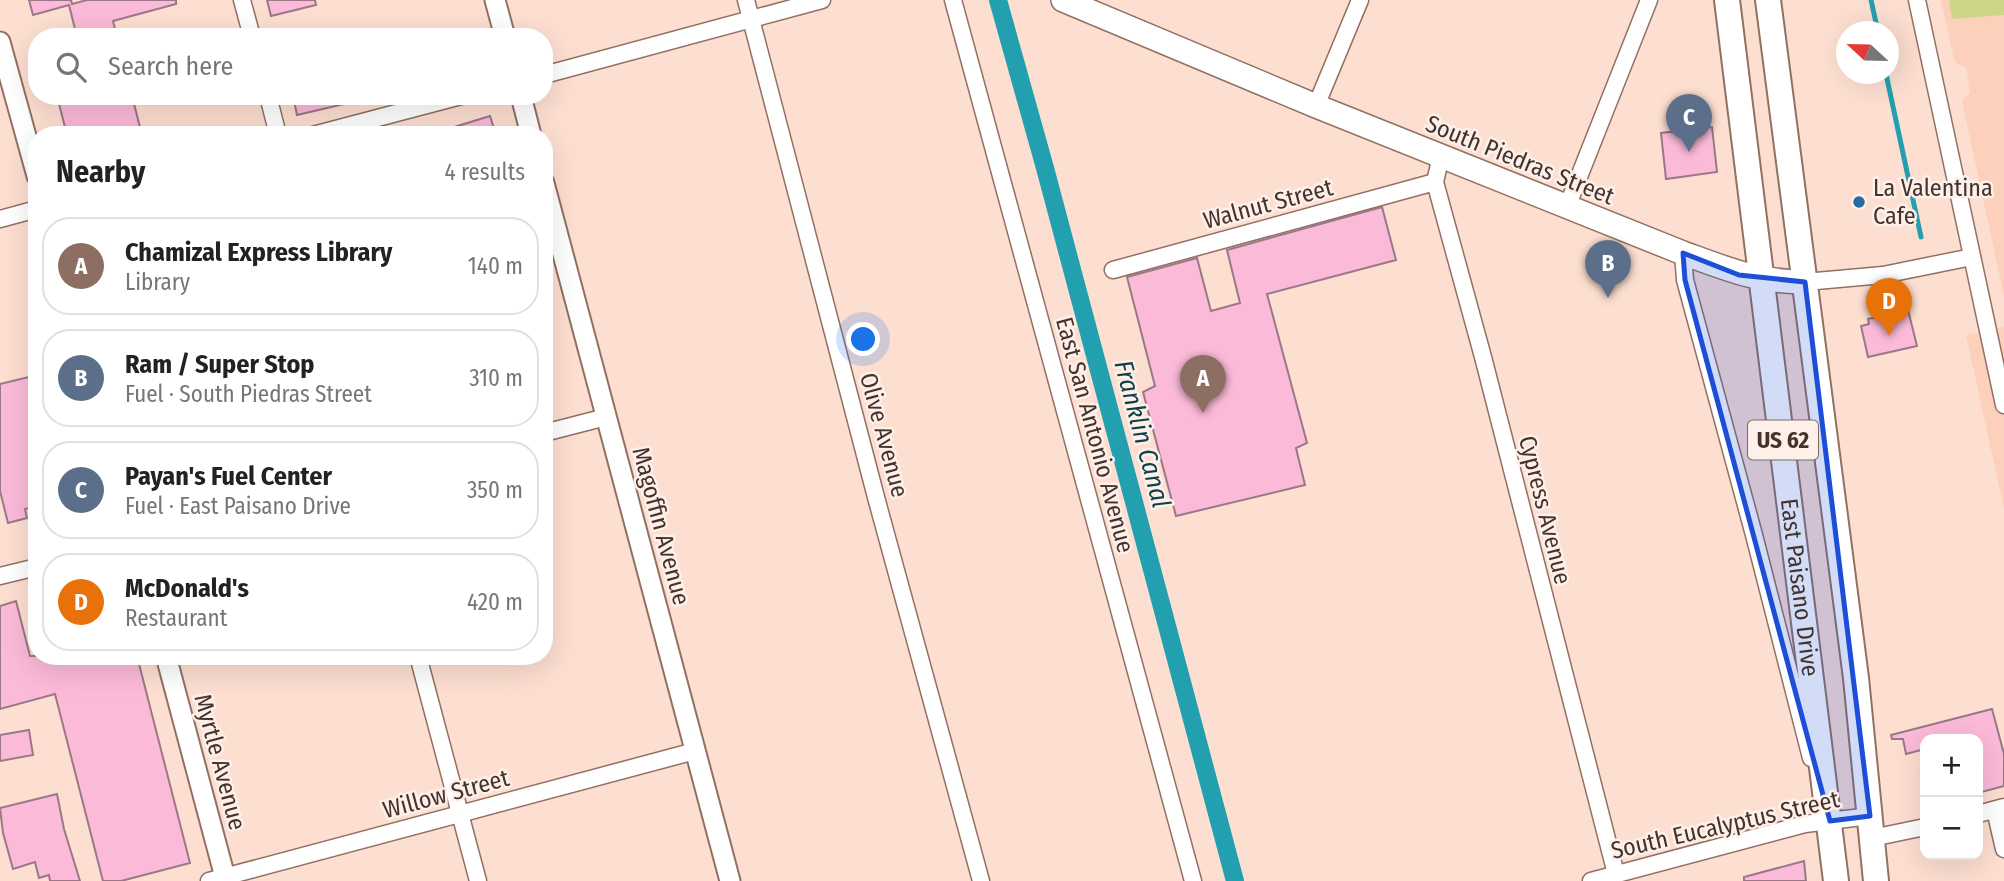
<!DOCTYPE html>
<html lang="en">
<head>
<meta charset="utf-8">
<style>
	:root { --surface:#fff; --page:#f2f2f2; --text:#222; --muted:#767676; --line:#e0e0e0; --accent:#256da1 }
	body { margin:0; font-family:"Fira Sans Condensed",sans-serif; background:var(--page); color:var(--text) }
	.controls { position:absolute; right:21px; bottom:21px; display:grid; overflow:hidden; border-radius:14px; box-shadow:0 7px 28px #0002 }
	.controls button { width:63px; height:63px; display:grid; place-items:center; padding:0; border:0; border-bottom:2px solid var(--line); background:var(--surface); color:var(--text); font:35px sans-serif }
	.compass { position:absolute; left:1836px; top:21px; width:63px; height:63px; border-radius:50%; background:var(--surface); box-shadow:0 7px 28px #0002; rotate:292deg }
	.you { position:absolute; left:864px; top:340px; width:24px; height:24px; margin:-18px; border:5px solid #fff; border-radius:50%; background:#1a73e8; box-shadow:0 0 0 10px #1a73e833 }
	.badge { display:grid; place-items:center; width:46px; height:46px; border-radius:50%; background:var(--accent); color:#fff; font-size:23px; font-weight:700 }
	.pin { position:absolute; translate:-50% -58px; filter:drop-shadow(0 2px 4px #0008) }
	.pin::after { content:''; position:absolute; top:37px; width:24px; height:21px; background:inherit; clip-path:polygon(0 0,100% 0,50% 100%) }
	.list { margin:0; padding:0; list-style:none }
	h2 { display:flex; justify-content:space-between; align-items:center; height:91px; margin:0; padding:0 28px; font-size:30px }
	h2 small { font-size:23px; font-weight:400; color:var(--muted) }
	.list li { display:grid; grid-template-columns:46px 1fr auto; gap:21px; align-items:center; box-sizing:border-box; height:98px; margin:0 14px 14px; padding:0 14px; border:2px solid var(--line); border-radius:28px }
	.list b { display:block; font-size:26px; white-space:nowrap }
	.list p { margin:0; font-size:23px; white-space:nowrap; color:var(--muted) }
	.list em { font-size:23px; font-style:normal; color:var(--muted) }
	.icon { flex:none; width:38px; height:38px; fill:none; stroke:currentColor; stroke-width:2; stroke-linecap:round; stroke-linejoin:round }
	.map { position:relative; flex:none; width:2004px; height:881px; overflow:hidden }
	.search { position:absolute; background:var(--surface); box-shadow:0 7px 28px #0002; left:28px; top:28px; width:525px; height:77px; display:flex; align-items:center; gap:18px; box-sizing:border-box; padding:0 24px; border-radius:28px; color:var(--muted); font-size:26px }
	.panel { position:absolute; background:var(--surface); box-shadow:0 7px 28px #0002; left:28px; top:126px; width:525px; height:539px; border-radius:28px }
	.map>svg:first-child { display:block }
	.built { fill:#fdd0bc }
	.green { fill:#cdd686 }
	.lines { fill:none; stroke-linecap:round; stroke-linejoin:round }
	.stream { stroke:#22a0af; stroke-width:5 }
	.canal { stroke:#22a0af; stroke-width:18 }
	.building { fill:#fbbad8; stroke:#9a7887; stroke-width:2 }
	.minor-casing { stroke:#927062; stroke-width:19 }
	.tertiary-casing { stroke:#927062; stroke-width:23 }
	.secondary-casing { stroke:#927062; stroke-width:26 }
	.primary-casing { stroke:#927062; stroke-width:28 }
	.minor { stroke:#fff; stroke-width:16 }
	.tertiary { stroke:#fff; stroke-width:19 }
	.secondary { stroke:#fff; stroke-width:23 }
	.primary { stroke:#fff; stroke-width:24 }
	.marked { fill:#1d4ed8; fill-opacity:0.2; stroke:#1d4ed8; stroke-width:5; stroke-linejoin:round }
	.poi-dot { fill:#256da1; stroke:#ffefe9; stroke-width:2.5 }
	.labels { text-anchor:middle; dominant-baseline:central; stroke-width:5; stroke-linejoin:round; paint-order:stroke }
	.shield { fill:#ffefe9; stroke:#7b6b65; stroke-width:2 }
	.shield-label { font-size:23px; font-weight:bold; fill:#42332d }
	.street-label { font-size:24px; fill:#42332d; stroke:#ffefe9 }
	.poi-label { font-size:24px; fill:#42332d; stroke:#ffefe9; text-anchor:start }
	.water-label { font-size:26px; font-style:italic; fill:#0d4148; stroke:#ffefe9 }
</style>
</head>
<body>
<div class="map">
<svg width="2004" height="881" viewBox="0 0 2004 881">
	<rect width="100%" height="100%" fill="#fddfd1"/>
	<g class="built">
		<path d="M 1941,0 L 2004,0 L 2004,296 L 1962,101 L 1964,97 L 1970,93 L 1966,67 L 1959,65 L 1954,60 Z"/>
		<path d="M 2004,327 L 2004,509 L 1966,335 Z"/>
	</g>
	<path class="green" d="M 1949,0 L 2004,0 L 2004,15 L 1952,19 Z"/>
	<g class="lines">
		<g class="stream">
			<path d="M 1871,0 L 1878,32"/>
			<path d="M 1886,74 L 1921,237"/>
		</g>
		<path class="canal" d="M 998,0 L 1045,168 L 1235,881"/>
	</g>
	<g class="building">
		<path d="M 29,0 L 71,0 L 72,4 L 87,0 L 176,0 L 176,4 L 113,21 L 117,37 L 77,37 L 69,5 L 33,15 Z"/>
		<path d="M 267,0 L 315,0 L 316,5 L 271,16 Z"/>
		<path d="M 57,96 L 132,96 L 142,135 L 67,135 Z"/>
		<path d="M 293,96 L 356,96 L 357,101 L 297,115 Z"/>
		<path d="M 490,116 L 496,135 L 439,135 L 438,132 Z"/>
		<path d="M 1712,127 L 1717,172 L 1666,179 L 1661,133 Z"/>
		<path d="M 1382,207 L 1396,260 L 1267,294 L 1307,443 L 1296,448 L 1305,485 L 1176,516 L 1143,392 L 1155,386 L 1127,277 L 1197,258 L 1211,311 L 1240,303 L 1227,250 Z"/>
		<path d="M 1908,310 L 1917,346 L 1868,357 L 1861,326 L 1869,324 L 1868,319 Z"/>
		<path d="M 37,375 L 37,506 L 25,509 L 27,518 L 8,523 L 0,491 L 0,384 Z"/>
		<path d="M 16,601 L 30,656 L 137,656 L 190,863 L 121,881 L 103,881 L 55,694 L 0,709 L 0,606 Z"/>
		<path d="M 1992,709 L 2004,754 L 2004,786 L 1978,793 L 1978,739 L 1925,739 L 1925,749 L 1906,754 L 1903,739 L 1892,739 L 1891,735 Z"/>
		<path d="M 29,730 L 33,755 L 0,761 L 0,735 Z"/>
		<path d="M 57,794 L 64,829 L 80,881 L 50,881 L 49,875 L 39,878 L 35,862 L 13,869 L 3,833 L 0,808 Z"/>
		<path d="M 1804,861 L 1806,881 L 1744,881 L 1744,877 Z"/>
	</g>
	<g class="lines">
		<g class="minor-casing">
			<g id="minor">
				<path d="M 242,0 L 252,37"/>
				<path d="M 746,0 L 877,501 L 981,881"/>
				<path d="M 953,0 L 1193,881"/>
				<path d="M 1917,0 L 2004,405"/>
				<path d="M 544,75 L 822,0"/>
				<path d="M 268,96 L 278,135"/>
				<path d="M 1316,106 L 1360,0"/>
				<path d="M 313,135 L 461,96"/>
				<path d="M 1441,156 L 1435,182 L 1483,357 L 1616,874"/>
				<path d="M 1567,207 L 1649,0"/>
				<path d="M 0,219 L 37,209"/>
				<path d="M 1683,253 L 1685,280 L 1754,535 L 1811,758"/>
				<path d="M 1113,270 L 1435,182"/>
				<path d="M 1805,282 L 1883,275 L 1972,257"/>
				<path d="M 544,433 L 606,417"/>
				<path d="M 0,576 L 37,567"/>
				<path d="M 418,656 L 478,881"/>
				<path d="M 1995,810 L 2004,849"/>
				<path d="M 1978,814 L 2004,807"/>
				<path d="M 1872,838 L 1925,827"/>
				<path d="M 209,881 L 695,751"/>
				<path d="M 1591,881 L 1805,824 L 1870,816"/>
			</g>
		</g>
		<g class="tertiary-casing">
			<g id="tertiary">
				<path d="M 495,0 L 505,37"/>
				<path d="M 0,42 L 37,176"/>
				<path d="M 521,96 L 531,135"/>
				<path d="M 544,183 L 730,881"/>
				<path d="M 166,656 L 226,881"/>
			</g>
		</g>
		<g class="secondary-casing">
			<path id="secondary" d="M 1063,0 L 1316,106 L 1683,253 C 1727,269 1757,282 1805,282"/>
		</g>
		<g class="primary-casing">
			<g id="primary">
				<path id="s1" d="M 1727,0 L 1836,881"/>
				<path d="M 1768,0 L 1856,678 L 1876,881"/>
			</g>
		</g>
		<use href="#minor" class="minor"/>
		<use href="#tertiary" class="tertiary"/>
		<use href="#secondary" class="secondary"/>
		<use href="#primary" class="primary"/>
	</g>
	<path class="marked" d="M 1683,253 L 1739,275 L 1805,282 L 1870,816 L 1830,821 L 1685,280 Z"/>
	<circle class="poi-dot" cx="1859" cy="202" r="7"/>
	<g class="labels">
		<rect class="shield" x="1748" y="420.5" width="70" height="39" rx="5"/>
		<g class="shield-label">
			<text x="1783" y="440">US 62</text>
		</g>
		<g class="street-label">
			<text transform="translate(1520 160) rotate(22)">South Piedras Street</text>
			<text transform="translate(1268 204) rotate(-15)">Walnut Street</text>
			<text transform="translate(884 435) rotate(75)">Olive Avenue</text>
			<text transform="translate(1095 435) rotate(75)">East San Antonio Avenue</text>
			<text transform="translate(1545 510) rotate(76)">Cypress Avenue</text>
			<text transform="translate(661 526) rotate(75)">Magoffin Avenue</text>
			<text stroke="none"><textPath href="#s1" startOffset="592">East Paisano Drive</textPath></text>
			<text transform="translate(220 762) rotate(75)">Myrtle Avenue</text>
			<text transform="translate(446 794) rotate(-15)">Willow Street</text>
			<text transform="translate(1725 825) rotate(-13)">South Eucalyptus Street</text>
		</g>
		<g class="poi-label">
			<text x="1873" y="188">La Valentina<tspan x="1873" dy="28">Cafe</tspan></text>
		</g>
		<g class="water-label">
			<text transform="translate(1142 434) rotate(75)">Franklin Canal</text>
		</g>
	</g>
</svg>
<div class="controls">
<button>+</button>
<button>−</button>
</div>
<svg class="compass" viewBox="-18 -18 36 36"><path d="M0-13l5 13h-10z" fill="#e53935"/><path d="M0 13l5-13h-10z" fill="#767676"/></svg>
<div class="you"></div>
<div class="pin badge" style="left:1203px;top:413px;background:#8d6e63">A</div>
<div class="pin badge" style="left:1608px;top:298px;background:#5c6f8a">B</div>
<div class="pin badge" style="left:1689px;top:152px;background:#5c6f8a">C</div>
<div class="pin badge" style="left:1889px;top:336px;background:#e8710a">D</div>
<div class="search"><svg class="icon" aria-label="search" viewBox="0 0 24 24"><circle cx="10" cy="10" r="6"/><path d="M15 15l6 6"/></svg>Search here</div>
<section class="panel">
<h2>Nearby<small>4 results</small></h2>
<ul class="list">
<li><span class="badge" style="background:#8d6e63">A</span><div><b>Chamizal Express Library</b><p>Library</p></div><em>140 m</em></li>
<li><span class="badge" style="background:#5c6f8a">B</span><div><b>Ram / Super Stop</b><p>Fuel · South Piedras Street</p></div><em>310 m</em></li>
<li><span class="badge" style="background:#5c6f8a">C</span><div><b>Payan's Fuel Center</b><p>Fuel · East Paisano Drive</p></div><em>350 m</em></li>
<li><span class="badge" style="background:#e8710a">D</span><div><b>McDonald's</b><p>Restaurant</p></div><em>420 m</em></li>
</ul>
</section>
</div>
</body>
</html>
